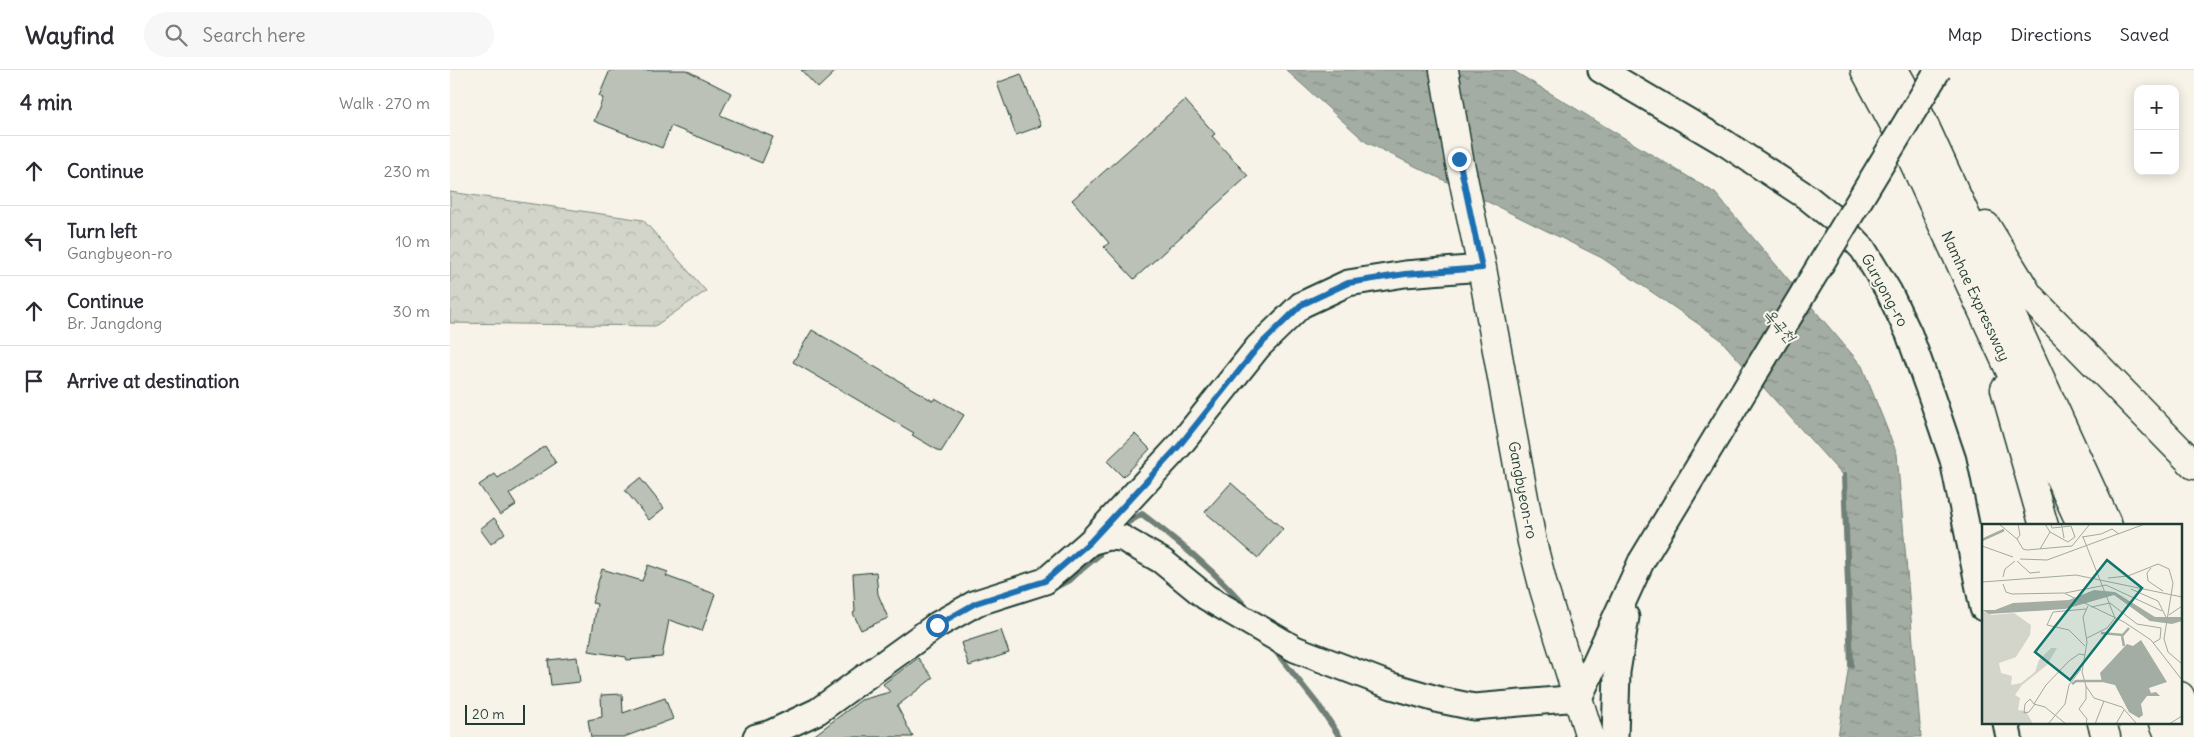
<!DOCTYPE html>
<html lang="en">
<head>
<meta charset="utf-8">
<style>
	:root { --surface:#fff; --page:#f7f7f7; --text:#2b2b33; --muted:#7c7c81; --line:#e1e1e2 }
	body { margin:0; font-family:Delius,"Poor Story",sans-serif; background:var(--page); color:var(--text) }
	.controls { position:absolute; right:15px; top:15px; display:grid; overflow:hidden; border-radius:10px; box-shadow:0 2px 12px #0003 }
	.controls button { width:45px; height:45px; display:grid; place-items:center; padding:0; border:0; border-bottom:1px solid var(--line); background:var(--surface); color:var(--text); font:25px sans-serif }
	.scale { position:absolute; left:15px; bottom:12px; width:60px; box-sizing:border-box; padding-left:5px; border:2px solid #1f3d34; border-top:0; font-size:14px; line-height:18px; white-space:nowrap; color:#1f3d34; -webkit-text-stroke:4px #f7f3e8; paint-order:stroke }
	.stop { position:absolute; width:15px; height:15px; margin:-11px; border:4px solid #1f6fb2; border-radius:50%; background:#fff }
	.stop.end { background:#1f6fb2; border-color:#fff; box-shadow:0 1px 5px #0008 }
	.list { margin:0; padding:0; list-style:none }
	h2 { display:flex; justify-content:space-between; align-items:center; height:65px; margin:0; padding:0 20px; font-size:21px }
	h2 small { font-size:16px; font-weight:400; color:var(--muted) }
	.list li { display:grid; grid-template-columns:32px 1fr auto; gap:15px; align-items:center; box-sizing:border-box; height:70px; padding:0 20px; border-top:1px solid var(--line) }
	.list b { display:block; font-size:19px; white-space:nowrap }
	.list p { margin:0; font-size:16px; white-space:nowrap; color:var(--muted) }
	.list em { font-size:16px; font-style:normal; color:var(--muted) }
	.icon { flex:none; width:28px; height:28px; fill:none; stroke:currentColor; stroke-width:2; stroke-linecap:round; stroke-linejoin:round }
	.map { position:relative; flex:none; width:1744px; height:667px; overflow:hidden }
	header { display:flex; align-items:center; gap:30px; box-sizing:border-box; height:70px; padding:0 25px; background:var(--surface); border-bottom:1px solid var(--line) }
	header strong { font-size:24px }
	nav { display:flex; gap:28px; margin-inline-start:auto; font-size:18px }
	.search { width:350px; height:45px; background:var(--page); display:flex; align-items:center; gap:12px; box-sizing:border-box; padding:0 18px; border-radius:28px; color:var(--muted); font-size:19px }
	main { display:flex }
	aside { flex:1; background:var(--surface) }
	.map>svg:first-child { display:block }
	.forest { fill:url(#forest-crowns); stroke:#79897f }
	.water { fill:url(#water-ripples); stroke:#6f8077 }
	.lines { fill:none; stroke-linecap:round; stroke-linejoin:round }
	.stream { stroke:#6f8077; stroke-width:6 }
	.building { fill:#bbc1b6; stroke:#1f3d34 }
	.minor-casing { stroke:#1f3d34; stroke-width:29 }
	.major-casing { stroke:#1f3d34; stroke-width:31 }
	.highway-casing { stroke:#1f3d34; stroke-width:31 }
	.minor { stroke:#f7f3e8; stroke-width:25 }
	.major { stroke:#f7f3e8; stroke-width:28 }
	.highway { stroke:#f7f3e8; stroke-width:28 }
	.minor-bridge-casing { stroke:#1f3d34; stroke-width:29; stroke-linecap:butt }
	.minor-bridge { stroke:#f7f3e8; stroke-width:25 }
	.route { stroke:#1f6fb2; stroke-width:6 }
	.labels { text-anchor:middle; dominant-baseline:central; stroke-width:4; stroke-linejoin:round; paint-order:stroke }
	.street-label { font-size:15px; fill:#1f3d34; stroke:#f7f3e8 }
	.water-label { font-size:16px; font-style:italic; fill:#405950; stroke:#f7f3e8 }
	.inset-river { fill:none; stroke:#a4ada3; stroke-width:2.5 }
	.inset-road { fill:none; stroke:#a1aaa0; stroke-width:1 }
	.view { fill:#0f766e; fill-opacity:0.15; stroke:#0f766e; stroke-width:2.5 }
	.inset-edge { fill:none; stroke:#1f3d34; stroke-width:2.5 }
</style>
</head>
<body>
<header>
<strong>Wayfind</strong>
<div class="search"><svg class="icon" aria-label="search" viewBox="0 0 24 24"><circle cx="10" cy="10" r="6"/><path d="M15 15l6 6"/></svg>Search here</div>
<nav><a>Map</a><a>Directions</a><a>Saved</a></nav>
</header>
<main>
<aside>
<h2>4 min<small>Walk · 270 m</small></h2>
<ul class="list">
<li><svg class="icon" aria-label="ahead" viewBox="0 0 24 24"><path d="M12 20V5M6 11l6-6 6 6"/></svg><div><b>Continue</b></div><em>230 m</em></li>
<li><svg class="icon" aria-label="left" viewBox="0 0 24 24"><path d="M17 20v-9H6M10 6l-5 5 5 5"/></svg><div><b>Turn left</b><p>Gangbyeon-ro</p></div><em>10 m</em></li>
<li><svg class="icon" aria-label="ahead" viewBox="0 0 24 24"><path d="M12 20V5M6 11l6-6 6 6"/></svg><div><b>Continue</b><p>Br. Jangdong</p></div><em>30 m</em></li>
<li><svg class="icon" aria-label="arrive" viewBox="0 0 24 24"><path d="M6 21V4h12l-3 4 3 4H6"/></svg><div><b>Arrive at destination</b></div></li>
</ul>
</aside>
<div class="map">
<svg width="1744" height="667" viewBox="0 0 1744 667">
	<defs>
		<pattern id="forest-crowns" width="20" height="18" patternUnits="userSpaceOnUse" patternTransform="scale(1.25)"><rect width="20" height="18" fill="#d3d5ca"/><path d="M2 6a3 3 0 1 1 6 0M12 15a3 3 0 1 1 6 0" fill="none" stroke="#b5b8ae"/></pattern>
		<pattern id="water-ripples" width="26" height="14" patternUnits="userSpaceOnUse" patternTransform="scale(1.25)"><rect width="26" height="14" fill="#a4ada3"/><path d="M2 4q2-2 4 0t4 0M15 11q2-2 4 0t4 0" fill="none" stroke="#858e86"/></pattern>
	</defs>
	<rect width="100%" height="100%" fill="#f7f3e8"/>
	<filter id="ink" filterUnits="userSpaceOnUse"><feTurbulence type="fractalNoise" baseFrequency=".02" numOctaves="2"/><feDisplacementMap in="SourceGraphic" scale="10" xChannelSelector="R" yChannelSelector="G"/><feConvolveMatrix kernelMatrix="1 2 1 2 8 2 1 2 1" color-interpolation-filters="sRGB"/></filter>
	<g filter="url(#ink)">
		<path class="forest" d="M 0,122 L 193,150 L 256,221 L 205,256 L 0,253 Z"/>
		<path class="water" d="M 836,0 L 1062,0 L 1265,123 L 1412,296 L 1447,384 L 1471,667 L 1388,667 L 1400,588 L 1394,407 L 1269,268 L 1152,188 L 916,72 Z"/>
		<g class="lines">
			<g class="stream">
				<path d="M 1394,406 L 1401,595"/>
				<path d="M 672,456 L 692,444 C 731,474 769,504 800,542"/>
				<path d="M 604,518 L 619,510 L 649,485"/>
				<path d="M 826,582 L 869,636 L 890,667"/>
			</g>
		</g>
		<g class="building">
			<path d="M 160,0 L 236,0 L 281,23 L 270,45 L 323,67 L 312,93 L 221,56 L 212,78 L 144,51 L 153,28 L 149,26 Z"/>
			<path d="M 351,0 L 387,0 L 368,18 Z"/>
			<path d="M 571,4 L 591,56 L 566,65 L 547,13 Z"/>
			<path d="M 735,30 L 765,64 L 762,66 L 798,106 L 684,209 L 654,177 L 659,173 L 622,130 Z"/>
			<path d="M 362,260 L 483,331 L 485,328 L 514,345 L 491,382 L 462,365 L 464,363 L 343,292 Z"/>
			<path d="M 685,364 L 700,379 L 673,407 L 657,391 Z"/>
			<path d="M 95,376 L 106,393 L 59,424 L 66,435 L 50,445 L 29,415 L 45,404 L 48,408 Z"/>
			<path d="M 190,408 L 214,438 L 199,450 L 175,420 Z"/>
			<path d="M 781,413 L 833,459 L 808,488 L 755,442 Z"/>
			<path d="M 44,448 L 55,463 L 41,474 L 30,459 Z"/>
			<path d="M 198,495 L 218,502 L 216,506 L 265,524 L 252,561 L 219,550 L 212,587 L 177,590 L 176,587 L 139,581 L 147,534 L 142,533 L 152,499 L 192,511 Z"/>
			<path d="M 426,502 L 428,524 L 438,548 L 411,560 L 403,543 L 405,542 L 403,504 Z"/>
			<path d="M 551,560 L 559,583 L 519,596 L 511,573 Z"/>
			<path d="M 127,587 L 130,612 L 101,615 L 98,590 Z"/>
			<path d="M 468,588 L 483,608 L 447,636 L 463,667 L 362,667 L 411,630 L 440,622 L 433,614 Z"/>
			<path d="M 172,624 L 173,643 L 215,628 L 223,649 L 174,667 L 141,667 L 138,650 L 152,647 L 151,625 Z"/>
		</g>
		<g class="lines">
			<g class="minor-casing">
				<g id="minor">
					<path d="M 1151,0 L 1275,73 L 1357,127 L 1383,148 L 1413,179 L 1439,222 L 1459,264 L 1482,328 L 1503,390 L 1533,538"/>
					<path d="M 640,472 L 658,467 L 672,468 L 712,491 L 756,527 L 845,579 L 942,616 L 990,630 L 1024,637 L 1129,628 L 1191,492"/>
					<path d="M 1556,653 L 1559,667"/>
					<path d="M 306,667 L 321,663 L 368,641 L 487,555 L 526,533 L 595,511 L 640,472 L 729,376 L 808,277 L 851,235 L 898,213 L 955,204 L 1032,198"/>
					<path d="M 1165,667 L 1167,602 L 1176,547"/>
				</g>
			</g>
			<g class="major-casing">
				<path id="major" d="M 994,0 L 1009,89 L 1032,198 L 1082,472 L 1094,519 L 1140,667"/>
			</g>
			<g class="highway-casing">
				<g id="highway">
					<path d="M 1415,0 L 1460,84 L 1632,456"/>
					<path d="M 1444,0 L 1471,48 L 1658,456"/>
					<path d="M 1536,156 L 1579,226 L 1744,395"/>
					<path d="M 1555,319 L 1594,456"/>
					<path d="M 1730,626 L 1744,659"/>
					<path d="M 1652,653 L 1656,667"/>
					<path d="M 1714,653 L 1720,667"/>
				</g>
			</g>
			<use href="#minor" class="minor"/>
			<use href="#major" class="major"/>
			<use href="#highway" class="highway"/>
			<g class="minor-bridge-casing">
				<path id="minor-bridge" d="M 1191,492 L 1488,0"/>
			</g>
			<use href="#minor-bridge" class="minor-bridge"/>
		</g>
	</g>
	<g class="lines" filter="url(#ink)">
		<path class="route" d="M 487,555 L 526,533 L 595,511 L 640,472 L 729,376 L 808,277 L 851,235 L 898,213 L 955,204 L 1032,198 L 1009,89"/>
	</g>
	<g class="labels">
		<g class="street-label">
			<text transform="translate(1435 220) rotate(61)">Guryong-ro</text>
			<text transform="translate(1526 226) rotate(65)">Namhae Expressway</text>
			<text transform="translate(1073 420) rotate(79)">Gangbyeon-ro</text>
		</g>
		<g class="water-label">
			<text transform="translate(1330 255) rotate(49)">옥곡천</text>
		</g>
	</g>
	<g transform="translate(1532 454)">
		<rect width="200" height="200" fill="#f7f3e8"/>
		<path d="M 0,87 L 10,91 L 32,89 L 49,101 L 48,111 L 34,133 L 17,139 L 19,149 L 30,152 L 29,161 L 39,159 L 53,148 L 57,136 L 69,124 L 75,124 L 65,141 L 40,161 L 33,171 L 38,174 L 36,186 L 44,187 L 51,200 L 0,200 Z" fill="#d3d5ca"/>
		<path d="M 112,66 L 133,68 L 173,93 L 200,93 L 200,97 L 190,100 L 168,97 L 132,71 L 83,85 L 7,90 L 0,86 L 13,86 L 31,79 L 87,76 ZM 159,116 L 185,158 L 167,164 L 169,169 L 174,168 L 178,172 L 165,172 L 159,180 L 161,191 L 157,194 L 147,188 L 133,161 L 120,158 L 118,149 L 145,120 L 151,122 Z" fill="#a4ada3"/>
		<path class="inset-river" d="M 0,16 L 22,6M 119,109 L 141,111M 142,122 L 140,112 L 147,104M 90,160 L 94,157 L 120,157"/>
		<path class="inset-road" d="M 17,0 L 35,15 L 41,25 L 45,26 L 90,22 L 108,0M 69,0 L 70,4 L 80,3 L 79,0M 68,8 L 86,18 L 93,13 L 89,2 L 80,3 L 82,14M 100,13 L 119,10 L 130,5 L 137,10M 101,13 L 133,94 L 125,104 L 105,114M 35,15 L 38,11 L 36,0M 0,22 L 31,33M 58,25 L 68,8 L 63,0M 38,35 L 65,36 L 163,0M 35,37 L 48,49 L 58,48M 169,44 L 165,49 L 166,57 L 181,67M 21,53 L 23,45 L 33,37M 126,54 L 146,52 L 176,40 L 187,45 L 191,59 L 182,115 L 186,128 L 200,140M 0,58 L 94,51 L 200,73M 21,60 L 24,68 L 30,70 L 82,69 L 142,98 L 169,116 L 200,156M 149,65 L 176,77 L 184,93M 83,69 L 124,61 L 180,87M 106,82 L 101,93 L 105,118 L 100,148 L 104,162 L 112,174 L 140,183 L 155,200M 109,83 L 128,79 L 155,100 L 179,104 L 178,115 L 171,119M 187,91 L 200,82M 103,122 L 87,106 L 65,101 L 71,88 L 104,85M 104,162 L 104,175 L 97,185 L 105,195 L 104,200M 52,180 L 48,175 L 43,180 L 42,189 L 47,188 L 53,180M 66,200 L 83,180 L 87,161 L 99,145M 84,200 L 63,183 L 52,180 L 64,161 L 87,137 L 97,130 L 103,131M 113,200 L 122,177M 134,200 L 142,186M 187,200 L 200,192"/>
		<path class="view" d="M 125,36 L 160,64 L 88,156 L 53,128 Z"/>
		<rect width="200" height="200" class="inset-edge"/>
	</g>
</svg>
<div class="controls">
<button>+</button>
<button>−</button>
</div>
<div class="scale">20 m</div>
<div class="stop" style="left:487px;top:555px"></div>
<div class="stop end" style="left:1009px;top:89px"></div>
</div>
</main>
</body>
</html>
